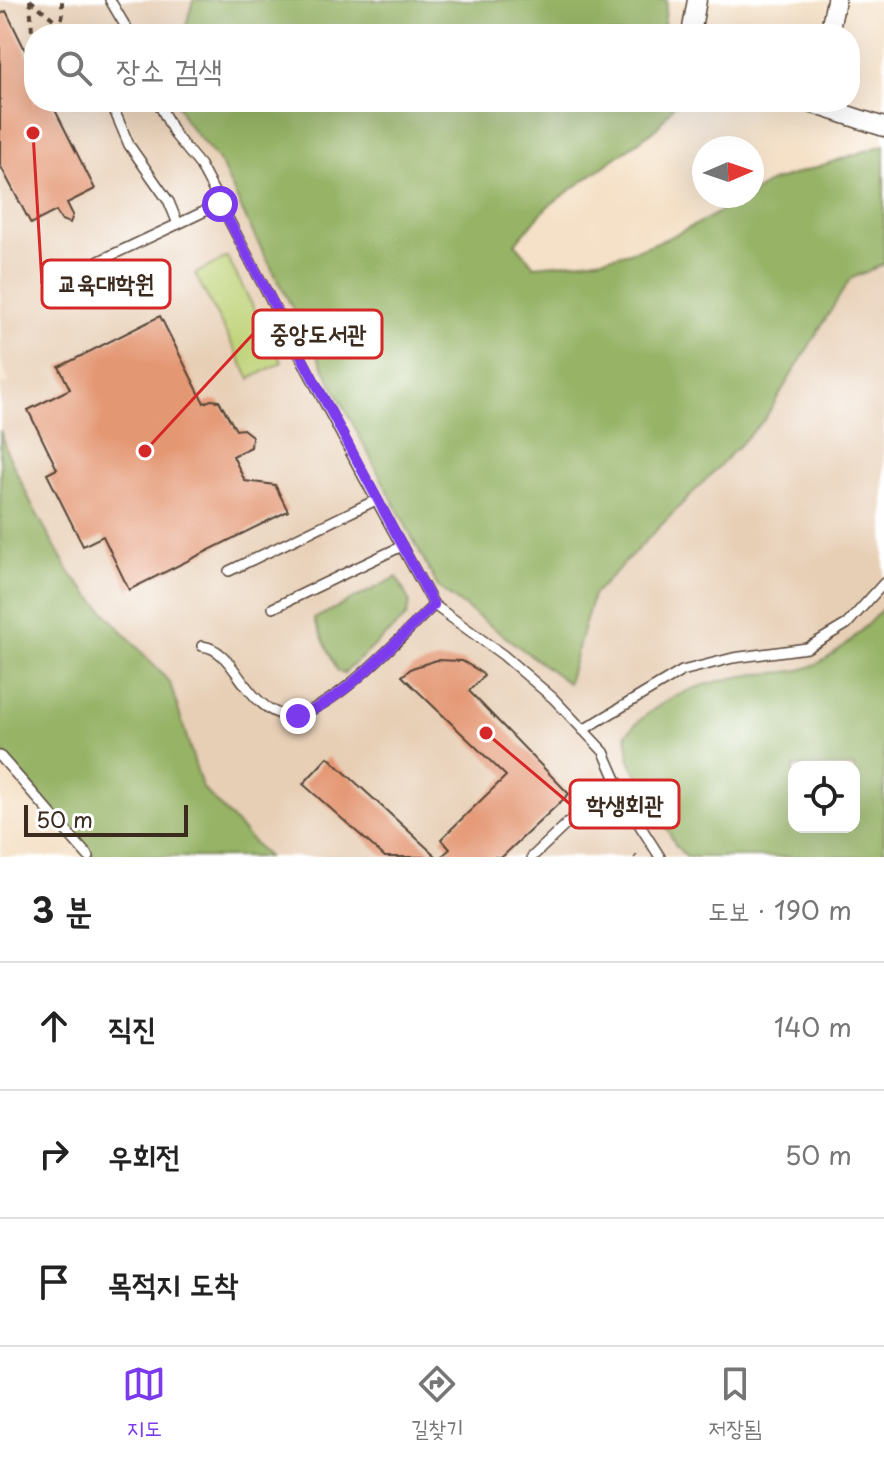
<!DOCTYPE html>
<html lang="ko">
<head>
<meta charset="utf-8">
<style>
	:root { --surface:#fff; --page:#f6f6f6; --text:#222; --muted:#767676; --line:#e0e0e0; --accent:#7c3aed }
	body { margin:0; font-family:"Playpen Sans","Poor Story",sans-serif; background:var(--page); color:var(--text) }
	.controls { position:absolute; right:24px; bottom:24px; display:grid; overflow:hidden; border-radius:16px; box-shadow:0 8px 32px #0002 }
	.controls button { width:72px; height:72px; display:grid; place-items:center; padding:0; border:0; border-bottom:2px solid var(--line); background:var(--surface); color:var(--text); font:40px sans-serif }
	.compass { position:absolute; left:692px; top:136px; width:72px; height:72px; border-radius:50%; background:var(--surface); box-shadow:0 8px 32px #0002; rotate:88deg }
	.scale { position:absolute; left:24px; bottom:20px; width:164px; box-sizing:border-box; padding-left:8px; border:4px solid #3b2a1e; border-top:0; font-size:22px; line-height:28px; white-space:nowrap; color:#3b2a1e; -webkit-text-stroke:6px #fff; paint-order:stroke }
	.stop { position:absolute; width:24px; height:24px; margin:-18px; border:6px solid #7c3aed; border-radius:50%; background:#fff }
	.stop.end { background:#7c3aed; border-color:#fff; box-shadow:0 2px 8px #0008 }
	.list { margin:0; padding:0; list-style:none }
	h2 { display:flex; justify-content:space-between; align-items:center; height:104px; margin:0; padding:0 32px; font-size:34px }
	h2 small { font-size:26px; font-weight:400; color:var(--muted) }
	.list li { display:grid; grid-template-columns:52px 1fr auto; gap:24px; align-items:center; box-sizing:border-box; height:128px; padding:0 32px; border-top:2px solid var(--line) }
	.list b { display:block; font-size:30px; white-space:nowrap }
	.list em { font-size:26px; font-style:normal; color:var(--muted) }
	.icon { flex:none; width:44px; height:44px; fill:none; stroke:currentColor; stroke-width:2; stroke-linecap:round; stroke-linejoin:round }
	.map { position:relative; flex:none; width:884px; height:857px; overflow:hidden }
	.search { position:absolute; background:var(--surface); box-shadow:0 8px 32px #0002; left:24px; right:24px; top:24px; height:88px; display:flex; align-items:center; gap:20px; box-sizing:border-box; padding:0 28px; border-radius:32px; color:var(--muted); font-size:30px }
	.sheet { height:488px; background:var(--surface) }
	nav { display:flex; justify-content:space-around; align-items:center; box-sizing:border-box; height:112px; border-top:2px solid var(--line); background:var(--surface); font-size:22px; color:var(--muted) }
	nav a { display:grid; justify-items:center; gap:4px }
	nav .on { color:var(--accent) }
	.map>svg:first-child { display:block }
	.built { fill:#e7cfb5; fill-rule:evenodd }
	.green { fill:#bdd175; stroke:#7c7e4a; stroke-width:2 }
	.forest { fill:#96b366; stroke:#686e42; stroke-width:2; fill-rule:evenodd }
	.building { fill:#e49773 }
	.lines { fill:none; stroke-linecap:round; stroke-linejoin:round }
	.lane-casing { stroke:#574537; stroke-width:12 }
	.street-casing { stroke:#574537; stroke-width:21 }
	.path { stroke:#574537; stroke-width:4; stroke-dasharray:6 6; stroke-linecap:butt }
	.lane { stroke:#fff; stroke-width:9 }
	.street { stroke:#fff; stroke-width:18 }
	.route { stroke:#7c3aed; stroke-width:10 }
	.leader { fill:none; stroke:#d62828; stroke-width:3 }
	.callout-dot { fill:#d62828; stroke:#fff; stroke-width:3 }
	.callout { fill:#fff; stroke:#d62828; stroke-width:3 }
	.callout-label { font-size:24px; text-anchor:middle; font-weight:bold; fill:#3b2a1e }
</style>
</head>
<body>
<div class="map">
<svg width="884" height="857" viewBox="0 0 884 857">
	<rect width="100%" height="100%" fill="#fff"/>
	<filter id="ink" filterUnits="userSpaceOnUse"><feTurbulence type="fractalNoise" baseFrequency=".0125" numOctaves="2"/><feDisplacementMap in="SourceGraphic" scale="16" xChannelSelector="R" yChannelSelector="G"/><feConvolveMatrix kernelMatrix="1 2 1 2 8 2 1 2 1" color-interpolation-filters="sRGB"/></filter>
	<filter id="wash" filterUnits="userSpaceOnUse"><feTurbulence type="fractalNoise" baseFrequency=".006" numOctaves="4" result="noise"/><feDisplacementMap in="SourceGraphic" scale="32" xChannelSelector="R" yChannelSelector="G"/><feGaussianBlur stdDeviation="1.8" result="paint"/><feColorMatrix in="noise" values="0 0 0 0 0 0 0 0 0 0 0 0 0 0 0 0 0 1.4 0 .05"/><feComposite in="paint" operator="in"/></filter>
	<g filter="url(#wash)">
		<rect width="100%" height="100%" fill="#f5e1c7"/>
		<path class="built" d="M 0,0 L 193,0 L 184,34 L 34,34 L 34,102 L 176,102 L 186,122 L 220,162 L 249,225 L 568,682 L 593,596 L 764,420 L 850,278 L 884,264 L 884,857 L 267,857 L 202,787 L 170,683 L 71,575 L 33,507 L 6,450 L 0,430 L 0,384 L 9,382 L 0,357 ZM 794,767 L 854,767 L 854,827 L 794,827 Z"/>
		<path class="green" d="M 227,257 L 282,362 L 250,379 L 195,274 Z"/>
		<g class="forest">
			<path d="M 193,0 L 667,0 L 663,34 L 184,34 Z"/>
			<path d="M 176,102 L 676,102 L 657,128 L 547,207 L 515,243 L 534,266 C 557,264 581,262 603,258 C 652,250 705,221 747,196 L 752,196 L 752,193 L 771,182 L 884,145 L 884,264 L 850,279 L 764,420 L 593,595 L 568,683 L 438,587 L 249,225 L 220,162 L 186,122 Z"/>
			<path d="M 0,430 L 6,450 L 33,507 L 71,575 L 170,683 L 202,787 L 267,857 L 94,857 L 0,749 Z"/>
			<path d="M 397,577 L 410,603 L 406,617 L 343,674 L 337,670 L 314,619 Z"/>
			<path d="M 884,607 L 884,857 L 686,857 L 676,846 L 630,760 L 626,734 C 662,694 706,681 758,674 C 773,673 793,673 807,668 C 838,657 862,630 884,607 ZM 794,767 L 854,767 L 854,827 L 794,827 Z"/>
		</g>
		<g id="blocks">
			<g class="building">
				<path d="M 6,11 L 34,68 L 34,102 L 51,102 L 95,189 L 67,203 L 73,215 L 70,223 L 61,220 L 56,211 L 31,224 L 0,165 L 0,14 Z"/>
				<path d="M 160,316 L 204,403 L 211,400 L 219,401 L 236,430 L 243,429 L 252,436 L 251,447 L 233,456 L 245,481 L 275,485 L 288,511 L 129,590 L 103,536 L 83,546 L 47,474 L 57,469 L 28,410 L 70,389 L 59,367 Z"/>
				<path d="M 437,660 L 462,661 L 481,672 L 484,676 L 469,691 L 569,794 L 502,857 L 441,857 L 450,849 L 441,839 L 506,776 L 402,676 L 412,668 Z"/>
				<path d="M 328,757 L 437,857 L 385,857 L 303,784 Z"/>
			</g>
		</g>
	</g>
	<g filter="url(#ink)">
		<use href="#blocks" fill-opacity="0" stroke="#574537" stroke-width="2"/>
		<g class="lines">
			<g class="lane-casing">
				<g id="lane">
					<path d="M 110,0 L 130,34"/>
					<path d="M 116,102 L 112,105 L 129,145 L 169,202 L 178,224 L 220,204"/>
					<path d="M 158,102 L 175,135 L 200,165 L 363,476 L 434,605 L 503,655 L 553,698 L 604,752 L 628,807 L 660,857"/>
					<path d="M 82,269 L 178,224"/>
					<path d="M 229,571 L 376,500"/>
					<path d="M 273,608 L 402,546"/>
					<path d="M 202,646 C 223,648 233,670 246,686 C 255,698 268,712 284,715 C 323,724 405,632 434,605"/>
					<path d="M 583,730 L 682,671 L 733,658 L 807,648 L 847,624 L 884,583"/>
					<path d="M 0,756 L 89,857"/>
					<path d="M 532,857 L 615,778"/>
				</g>
			</g>
			<g class="street-casing">
				<g id="street">
					<path d="M 691,34 L 697,0"/>
					<path d="M 829,34 L 836,0"/>
					<path d="M 807,102 L 884,127"/>
				</g>
			</g>
			<g class="path">
				<path d="M 30,0 L 62,26 L 62,0"/>
				<path d="M 30,0 L 34,62"/>
				<path d="M 635,856 L 636,857"/>
			</g>
			<use href="#lane" class="lane"/>
			<use href="#street" class="street"/>
		</g>
	</g>
	<g class="lines" filter="url(#ink)">
		<path class="route" d="M 220,204 L 434,605 C 397,639 345,701 298,716"/>
	</g>
	<path class="leader" d="M33 133L42 284M145 451L253 334M486 733L570 804"/>
	<g class="callout-dot">
		<circle cx="33" cy="133" r="8"/>
		<circle cx="145" cy="451" r="8"/>
		<circle cx="486" cy="733" r="8"/>
	</g>
	<g class="callout">
		<rect x="42" y="260" width="128" height="48" rx="8"/>
		<rect x="253" y="310" width="129" height="48" rx="8"/>
		<rect x="570" y="780" width="109" height="48" rx="8"/>
	</g>
	<g class="callout-label">
		<text x="106" y="292">교육대학원</text>
		<text x="318" y="342">중앙도서관</text>
		<text x="625" y="813">학생회관</text>
	</g>
</svg>
<div class="controls">
<button><svg class="icon" aria-label="locate" viewBox="0 0 24 24"><circle cx="12" cy="12" r="6"/><path d="M12 2v4M12 18v4M2 12h4M18 12h4"/></svg></button>
</div>
<svg class="compass" viewBox="-18 -18 36 36"><path d="M0-13l5 13h-10z" fill="#e53935"/><path d="M0 13l5-13h-10z" fill="#767676"/></svg>
<div class="scale">50 m</div>
<div class="stop" style="left:220px;top:204px"></div>
<div class="stop end" style="left:298px;top:716px"></div>
<div class="search"><svg class="icon" aria-label="search" viewBox="0 0 24 24"><circle cx="10" cy="10" r="6"/><path d="M15 15l6 6"/></svg>장소 검색</div>
</div>
<section class="sheet">
<h2>3 분<small>도보 · 190 m</small></h2>
<ul class="list">
<li><svg class="icon" aria-label="ahead" viewBox="0 0 24 24"><path d="M12 20V5M6 11l6-6 6 6"/></svg><div><b>직진</b></div><em>140 m</em></li>
<li><svg class="icon" aria-label="right" viewBox="0 0 24 24"><path d="M7 20v-9h11M14 6l5 5-5 5"/></svg><div><b>우회전</b></div><em>50 m</em></li>
<li><svg class="icon" aria-label="arrive" viewBox="0 0 24 24"><path d="M6 21V4h12l-3 4 3 4H6"/></svg><div><b>목적지 도착</b></div></li>
</ul>
</section>
<nav>
<a class="on"><svg class="icon" aria-label="map" viewBox="0 0 24 24"><path d="M3 6l6-2 6 2 6-2v14l-6 2-6-2-6 2zM9 4v14M15 6v14"/></svg>지도</a>
<a><svg class="icon" aria-label="directions" viewBox="0 0 24 24"><path d="M12 3l9 9-9 9-9-9zM9 14v-3h6M13 9l2 2-2 2"/></svg>길찾기</a>
<a><svg class="icon" aria-label="saved" viewBox="0 0 24 24"><path d="M7 4h10v16l-5-4-5 4z"/></svg>저장됨</a>
</nav>
</body>
</html>
